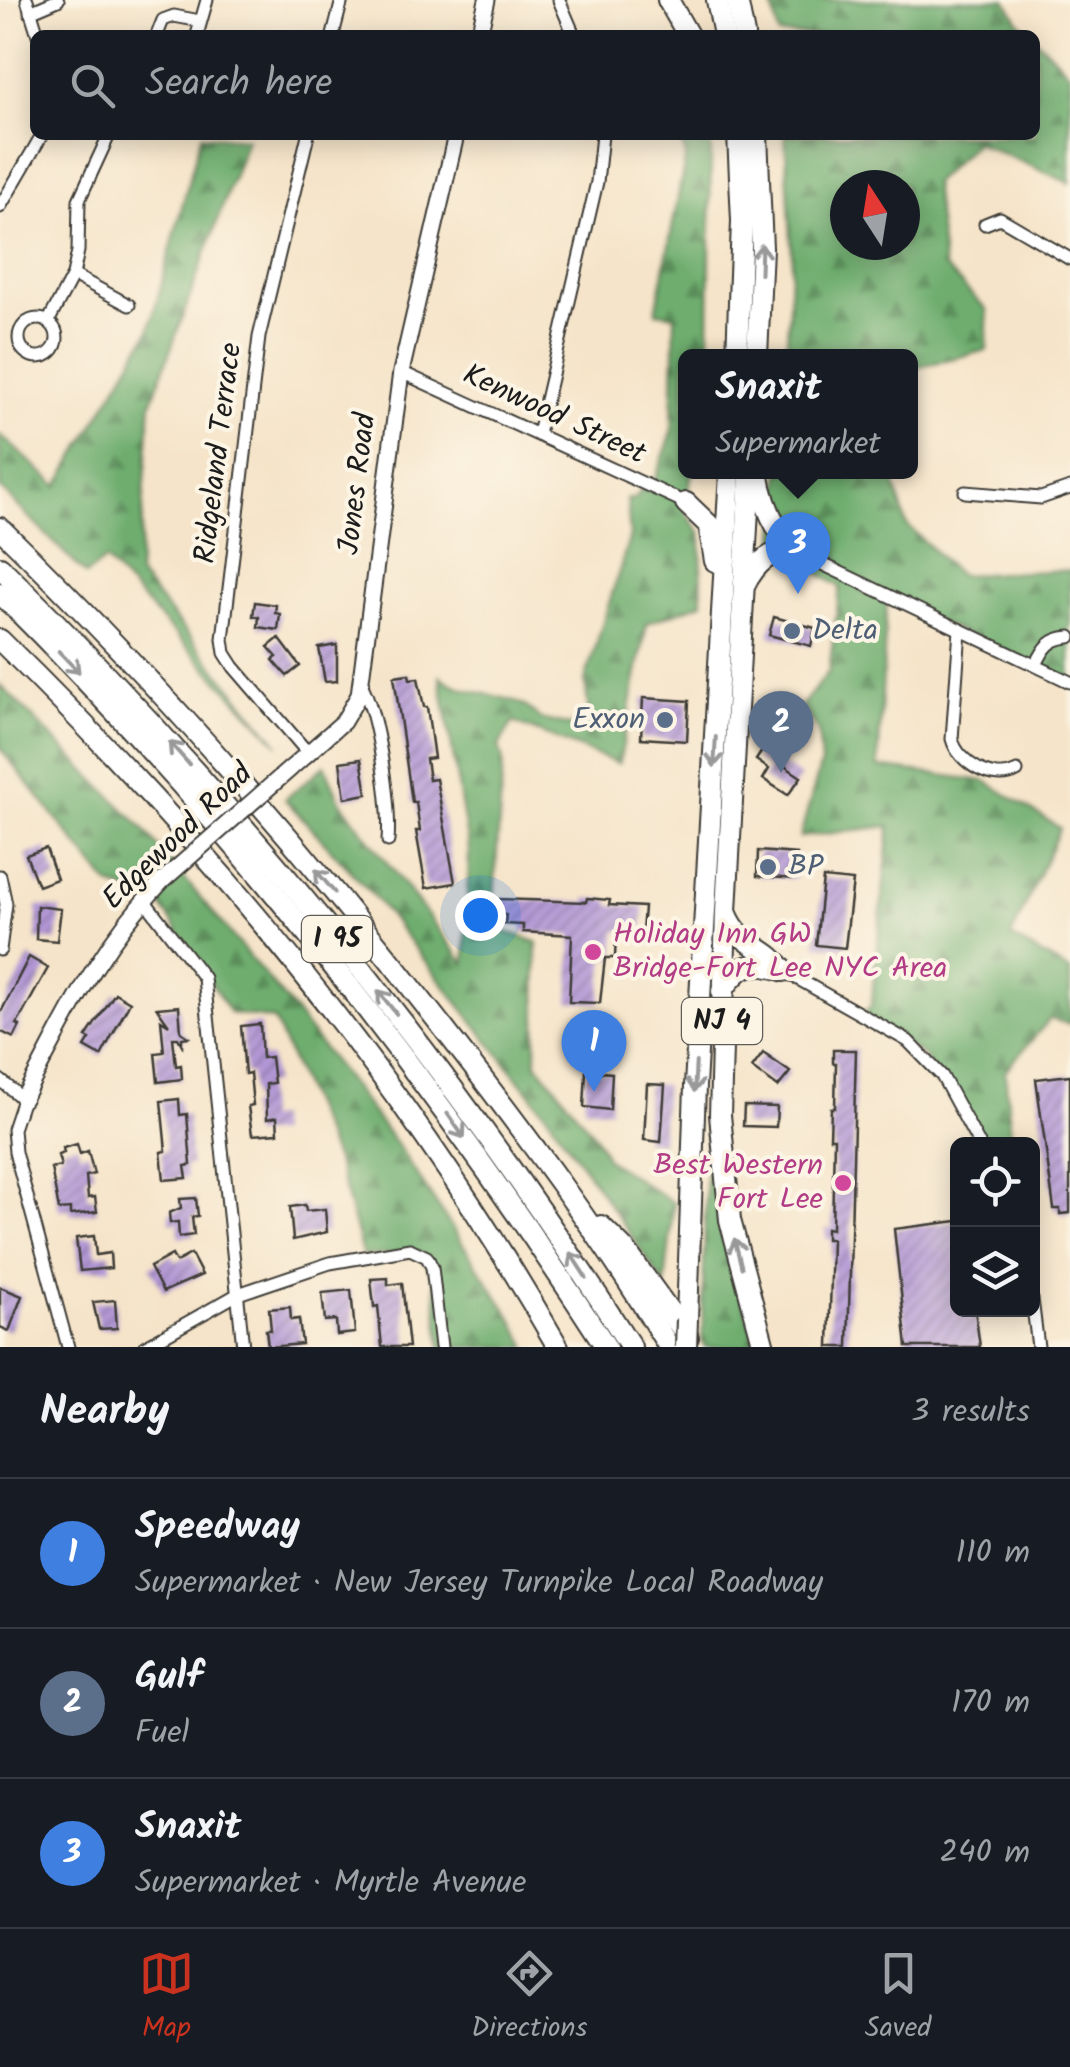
<!DOCTYPE html>
<html lang="en">
<head>
<meta charset="utf-8">
<style>
	:root { --surface:#171b24; --page:#20242c; --text:#f1f3f6; --muted:#9ea1a6; --line:#363941; --accent:#c8321e }
	body { margin:0; font-family:Kalam,sans-serif; background:var(--page); color:var(--text) }
	.controls { position:absolute; right:30px; bottom:30px; display:grid; overflow:hidden; border-radius:15px; box-shadow:0 5px 25px #0003 }
	.controls button { width:90px; height:90px; display:grid; place-items:center; padding:0; border:0; border-bottom:2px solid var(--line); background:var(--surface); color:var(--text); font:50px sans-serif }
	.compass { position:absolute; left:830px; top:170px; width:90px; height:90px; border-radius:50%; background:var(--surface); box-shadow:0 5px 25px #0003; rotate:348deg }
	.you { position:absolute; left:480px; top:915px; width:35px; height:35px; margin:-25px; border:8px solid #fff; border-radius:50%; background:#1a73e8; box-shadow:0 0 0 15px #1a73e833 }
	.badge { display:grid; place-items:center; width:65px; height:65px; border-radius:50%; background:var(--accent); color:#fff; font-size:32px; font-weight:700 }
	.pin { position:absolute; translate:-50% -82px; filter:drop-shadow(0 2px 5px #0008) }
	.pin::after { content:''; position:absolute; top:52px; width:35px; height:30px; background:inherit; clip-path:polygon(0 0,100% 0,50% 100%) }
	.popup { position:absolute; left:678px; top:349px; width:240px; height:130px; box-sizing:border-box; display:grid; place-content:center; border-radius:15px; background:var(--surface); filter:drop-shadow(0 2px 8px #0005); font-size:32px; white-space:nowrap; color:var(--muted) }
	.popup b { font-size:38px; color:var(--text) }
	.popup::after { content:''; position:absolute; left:50%; top:100%; margin-left:-20px; border:20px solid transparent; border-top-color:var(--surface) }
	.list { margin:0; padding:0; list-style:none }
	h2 { display:flex; justify-content:space-between; align-items:center; height:130px; margin:0; padding:0 40px; font-size:42px }
	h2 small { font-size:32px; font-weight:400; color:var(--muted) }
	.list li { display:grid; grid-template-columns:65px 1fr auto; gap:30px; align-items:center; box-sizing:border-box; height:150px; padding:0 40px; border-top:2px solid var(--line) }
	.list b { display:block; font-size:38px; white-space:nowrap }
	.list p { margin:0; font-size:32px; white-space:nowrap; color:var(--muted) }
	.list em { font-size:32px; font-style:normal; color:var(--muted) }
	.icon { flex:none; width:55px; height:55px; fill:none; stroke:currentColor; stroke-width:2; stroke-linecap:round; stroke-linejoin:round }
	.map { position:relative; flex:none; width:1070px; height:1347px; overflow:hidden }
	.search { position:absolute; background:var(--surface); box-shadow:0 5px 25px #0003; left:30px; right:30px; top:30px; height:110px; display:flex; align-items:center; gap:25px; box-sizing:border-box; padding:0 35px; border-radius:15px; color:var(--muted); font-size:38px }
	.sheet { height:580px; background:var(--surface) }
	nav { display:flex; justify-content:space-around; align-items:center; box-sizing:border-box; height:140px; border-top:2px solid var(--line); background:var(--surface); font-size:28px; color:var(--muted) }
	nav a { display:grid; justify-items:center; gap:5px }
	nav .on { color:var(--accent) }
	.map>svg:first-child { display:block }
	.forest { fill:url(#forest-firs); stroke:#456445; stroke-width:2.5; fill-rule:evenodd }
	.building { fill:url(#building-hatch) }
	.lines { fill:none; stroke-linecap:round; stroke-linejoin:round }
	.street-casing { stroke:#3d3a36; stroke-width:15 }
	.secondary-casing { stroke:#3d3a36; stroke-width:19 }
	.highway-casing { stroke:#3d3a36; stroke-width:24 }
	.street { stroke:#fff; stroke-width:11 }
	.secondary { stroke:#fff; stroke-width:15 }
	.highway { stroke:#fff; stroke-width:20 }
	.secondary-bridge-casing { stroke:#3d3a36; stroke-width:19; stroke-linecap:butt }
	.highway-bridge-casing { stroke:#3d3a36; stroke-width:24; stroke-linecap:butt }
	.secondary-bridge { stroke:#fff; stroke-width:15 }
	.highway-bridge { stroke:#fff; stroke-width:20 }
	.oneway { stroke:#999 }
	.service-dot { fill:#5c6f8a; stroke:#fcf5e5; stroke-width:4 }
	.hotel-dot { fill:#d1479c; stroke:#fcf5e5; stroke-width:4 }
	.labels { text-anchor:middle; dominant-baseline:central; stroke-width:8; stroke-linejoin:round; paint-order:stroke }
	.shield { fill:#fcf5e5; stroke:#5f5d58; stroke-width:2.5 }
	.shield-label { font-size:28px; font-weight:bold; fill:#1c1c1c }
	.street-label { font-size:30px; fill:#1c1c1c; stroke:#fcf5e5 }
	.service-label { font-size:30px; fill:#4e5e75; stroke:#fcf5e5; text-anchor:start }
	.hotel-label { font-size:30px; fill:#b23c85; stroke:#fcf5e5; text-anchor:start }
</style>
</head>
<body>
<div class="map">
<svg width="1070" height="1347" viewBox="0 0 1070 1347">
	<defs>
		<pattern id="forest-firs" width="22" height="20" patternUnits="userSpaceOnUse" patternTransform="scale(2.5)"><rect width="22" height="20" fill="#6ead6e"/><path d="M5 1l3.5 6h-7zM16 11l3.5 6h-7z" fill="#5a8c5a"/></pattern>
		<pattern id="building-hatch" width="6" height="6" patternUnits="userSpaceOnUse" patternTransform="scale(2.5)"><rect width="6" height="6" fill="#b297d5"/><path d="M-1 1l2-2M0 6l6-6M5 7l2-2" fill="none" stroke="#907aac"/></pattern>
	</defs>
	<rect width="100%" height="100%" fill="#fcf5e5"/>
	<filter id="ink" filterUnits="userSpaceOnUse"><feTurbulence type="fractalNoise" baseFrequency=".01" numOctaves="2"/><feDisplacementMap in="SourceGraphic" scale="20" xChannelSelector="R" yChannelSelector="G"/><feConvolveMatrix kernelMatrix="1 2 1 2 8 2 1 2 1" color-interpolation-filters="sRGB"/></filter>
	<filter id="wash" filterUnits="userSpaceOnUse"><feTurbulence type="fractalNoise" baseFrequency=".0048" numOctaves="4" result="noise"/><feDisplacementMap in="SourceGraphic" scale="40" xChannelSelector="R" yChannelSelector="G"/><feGaussianBlur stdDeviation="2.25" result="paint"/><feColorMatrix in="noise" values="0 0 0 0 0 0 0 0 0 0 0 0 0 0 0 0 0 1.4 0 .05"/><feComposite in="paint" operator="in"/></filter>
	<g filter="url(#wash)">
		<rect width="100%" height="100%" fill="#f5e4c9"/>
		<g class="forest">
			<path d="M 771,0 L 1006,0 L 1018,20 L 1032,35 L 779,35 Z"/>
			<path d="M 1035,38 L 1070,73 L 1070,183 L 976,142 L 933,183 L 944,267 L 987,310 L 987,350 L 911,369 L 910,356 L 786,356 L 792,257 L 785,135 L 1035,135 ZM 845,185 L 905,185 L 905,245 L 845,245 Z"/>
			<path d="M 201,135 L 247,139 L 151,404 L 138,574 L 279,745 L 105,560 L 86,575 L 0,488 L 0,435 L 58,486 L 149,331 Z"/>
			<path d="M 679,135 L 708,135 L 711,151 L 709,356 L 686,356 L 686,472 L 692,472 L 685,512 L 701,533 L 702,603 L 647,623 L 619,764 L 513,722 L 499,746 L 503,761 L 492,927 L 537,942 L 536,1062 L 596,1137 L 607,1159 L 674,1203 L 665,1285 L 551,1120 L 376,899 L 285,799 L 325,765 L 340,801 L 465,964 L 469,852 L 440,676 C 469,700 517,689 540,719 L 576,727 L 589,715 L 585,680 L 630,536 L 627,499 L 634,499 L 646,484 L 652,487 L 672,433 L 675,315 L 656,312 L 686,155 Z"/>
			<path d="M 780,472 L 891,472 L 906,524 L 959,575 L 1070,570 L 1070,627 L 1066,633 L 1070,636 L 1070,680 L 887,599 L 878,767 L 985,781 L 1060,828 L 1011,937 L 1070,971 L 1070,1024 L 1050,1019 L 1005,1071 L 1012,1144 L 979,1144 L 925,1057 L 863,1013 L 871,1006 L 890,826 L 800,837 L 821,763 L 818,731 L 801,706 L 829,671 L 840,587 L 776,546 Z"/>
			<path d="M 0,685 L 141,826 L 288,1003 L 398,1146 L 508,1312 L 528,1347 L 441,1347 L 434,1277 L 419,1252 L 363,1256 L 338,1167 L 274,1020 L 230,1013 L 158,900 L 109,885 L 0,748 Z"/>
			<path d="M 707,1126 L 719,1224 L 757,1347 L 705,1347 L 702,1342 Z"/>
		</g>
		<g id="blocks">
			<g class="building">
				<path d="M 255,602 L 276,605 L 275,613 L 280,614 L 278,630 L 258,627 L 259,617 L 253,616 Z"/>
				<path d="M 774,617 L 815,628 L 811,646 L 769,635 Z"/>
				<path d="M 279,638 L 300,666 L 287,676 L 273,660 L 277,657 L 268,647 Z"/>
				<path d="M 337,645 L 337,681 L 325,682 L 319,648 Z"/>
				<path d="M 409,674 L 410,679 L 418,678 L 424,707 L 427,707 L 434,758 L 426,759 L 429,780 L 436,779 L 455,883 L 426,888 L 416,831 L 420,831 L 416,802 L 412,802 L 394,676 Z"/>
				<path d="M 643,698 L 689,701 L 687,741 L 641,738 Z"/>
				<path d="M 766,745 L 779,753 L 774,759 L 801,777 L 788,795 L 763,779 L 769,769 L 756,760 Z"/>
				<path d="M 361,759 L 367,794 L 345,798 L 340,762 Z"/>
				<path d="M 46,848 L 57,879 L 38,886 L 26,855 Z"/>
				<path d="M 758,851 L 797,854 L 795,879 L 757,876 Z"/>
				<path d="M 823,878 L 853,881 L 845,948 L 816,945 Z"/>
				<path d="M 587,898 L 610,900 L 609,905 L 644,907 L 642,932 L 616,931 L 615,958 L 605,958 L 600,1003 L 569,1002 L 572,935 L 523,932 L 523,925 L 505,924 L 506,915 L 497,914 L 498,899 L 586,902 Z"/>
				<path d="M 37,906 L 61,909 L 57,941 L 36,939 Z"/>
				<path d="M 29,957 L 48,968 L 17,1024 L 20,1026 L 14,1038 L 0,1031 L 0,1014 Z"/>
				<path d="M 115,993 L 130,1002 L 101,1056 L 85,1047 L 90,1039 L 86,1037 Z"/>
				<path d="M 179,1006 L 181,1032 L 189,1037 L 182,1038 L 182,1045 L 178,1038 L 173,1038 L 176,1066 L 181,1065 L 182,1079 L 158,1082 L 155,1053 L 164,1052 L 161,1020 L 169,1025 L 157,1008 Z"/>
				<path d="M 260,1024 L 262,1058 L 271,1057 L 274,1083 L 266,1084 L 267,1119 L 277,1117 L 278,1133 L 252,1135 L 248,1106 L 253,1105 L 250,1073 L 245,1074 L 241,1026 Z"/>
				<path d="M 833,1050 L 856,1050 L 848,1347 L 829,1347 L 832,1239 L 826,1239 L 826,1228 L 832,1229 L 834,1138 L 830,1138 L 831,1108 L 835,1108 L 836,1063 L 833,1063 Z"/>
				<path d="M 763,1053 L 790,1072 L 778,1087 L 752,1068 Z"/>
				<path d="M 586,1071 L 612,1073 L 610,1110 L 584,1107 Z"/>
				<path d="M 1070,1075 L 1070,1213 L 1060,1214 L 1060,1209 L 1054,1209 L 1036,1079 Z"/>
				<path d="M 647,1084 L 665,1085 L 661,1142 L 644,1140 Z"/>
				<path d="M 179,1099 L 180,1115 L 187,1114 L 191,1165 L 185,1166 L 187,1178 L 164,1180 L 161,1152 L 166,1151 L 161,1101 Z"/>
				<path d="M 744,1106 L 777,1107 L 776,1127 L 743,1126 Z"/>
				<path d="M 77,1144 L 80,1154 L 88,1151 L 94,1174 L 86,1176 L 88,1198 L 95,1197 L 97,1212 L 70,1215 L 70,1209 L 59,1210 L 51,1168 L 61,1166 L 58,1155 L 64,1153 L 63,1148 Z"/>
				<path d="M 196,1198 L 198,1216 L 192,1217 L 194,1235 L 179,1237 L 178,1222 L 170,1223 L 169,1213 L 181,1208 L 180,1199 Z"/>
				<path d="M 305,1205 L 306,1211 L 325,1209 L 327,1232 L 293,1240 L 290,1207 Z"/>
				<path d="M 958,1221 L 958,1310 L 975,1310 L 980,1347 L 907,1347 L 894,1229 Z"/>
				<path d="M 94,1236 L 96,1255 L 110,1253 L 111,1268 L 80,1271 L 76,1238 Z"/>
				<path d="M 191,1254 L 202,1275 L 163,1292 L 150,1267 L 172,1255 L 176,1262 Z"/>
				<path d="M 388,1278 L 388,1285 L 402,1283 L 409,1347 L 382,1347 L 378,1306 L 374,1307 L 371,1279 Z"/>
				<path d="M 0,1287 L 22,1296 L 9,1331 L 0,1327 Z"/>
				<path d="M 351,1290 L 355,1333 L 337,1335 L 336,1320 L 325,1321 L 322,1293 Z"/>
				<path d="M 115,1300 L 117,1328 L 99,1329 L 93,1302 Z"/>
				<path d="M 290,1307 L 291,1320 L 299,1319 L 302,1344 L 268,1347 L 266,1330 L 271,1330 L 269,1309 Z"/>
			</g>
		</g>
	</g>
	<g filter="url(#ink)">
		<use href="#blocks" fill-opacity="0" stroke="#3d3a36" stroke-width="2.5"/>
		<g class="lines">
			<g class="street-casing">
				<g id="street">
					<path d="M 27,0 L 38,35"/>
					<path d="M 559,0 L 574,35"/>
					<path d="M 30,12 L 58,0"/>
					<path d="M 157,35 L 163,20 L 174,16 L 200,21"/>
					<path d="M 197,35 L 207,0"/>
					<path d="M 333,35 L 342,0"/>
					<path d="M 308,135 L 259,337 L 223,639 L 225,653 L 234,667 L 308,753"/>
					<path d="M 0,207 L 42,135"/>
					<path d="M 985,224 L 1000,218 L 1070,259"/>
					<path d="M 73,275 L 129,305"/>
					<circle cx="38" cy="338" r="19"/>
					<path d="M 48,322 L 73,275 L 78,251 L 79,200 L 109,135"/>
					<path d="M 401,372 L 686,503"/>
					<path d="M 538,434 L 597,182 L 602,135"/>
					<path d="M 965,492 L 1041,498 L 1070,488"/>
					<path d="M 799,553 L 1070,682"/>
					<path d="M 960,630 L 952,739 C 958,763 994,784 1017,771"/>
					<path d="M 1036,665 C 1044,648 1050,638 1070,637"/>
					<path d="M 361,684 C 378,713 391,807 388,841"/>
					<path d="M 0,876 L 6,904 L 0,950"/>
					<path d="M 144,900 L 204,978 L 243,1347"/>
					<path d="M 784,971 L 908,1041 L 942,1076 L 979,1144"/>
					<path d="M 0,1080 L 23,1099 L 13,1129 L 15,1152 L 68,1347"/>
					<path d="M 1032,1299 L 1038,1347"/>
					<path d="M 144,1347 L 238,1294 L 330,1263 L 410,1249 L 427,1257 L 432,1267 L 441,1347"/>
				</g>
			</g>
			<g class="secondary-casing">
				<g id="secondary">
					<path d="M 479,35 L 487,0"/>
					<path d="M 291,768 L 343,722 L 359,695 L 401,372 L 456,135"/>
					<path d="M 23,1099 C 68,1016 95,952 162,881"/>
				</g>
			</g>
			<g class="highway-casing">
				<g id="highway">
					<path d="M 668,0 L 688,35"/>
					<path d="M 717,0 L 724,35"/>
					<path d="M 737,0 L 744,35"/>
					<path d="M 737,356 L 742,221 L 738,135"/>
					<path d="M 757,356 L 762,248 L 757,135"/>
					<path d="M 750,472 L 726,911 L 720,1115 L 730,1220 L 764,1347"/>
					<path d="M 758,472 C 763,503 774,532 799,553"/>
					<path d="M 686,503 L 709,525 L 715,561"/>
					<path d="M 0,528 C 163,687 312,858 451,1038 C 528,1137 604,1239 669,1347"/>
					<path d="M 0,567 C 239,802 450,1065 631,1347"/>
					<path d="M 744,586 C 756,563 771,547 799,553"/>
					<path d="M 0,593 C 230,821 430,1075 606,1347"/>
					<path d="M 0,640 C 215,850 409,1086 558,1347"/>
					<path d="M 727,914 C 740,947 766,945 784,971"/>
					<path d="M 722,991 C 742,963 749,961 782,970"/>
					<path d="M 601,1226 L 626,1251 L 688,1337"/>
					<path d="M 687,1319 L 695,1086 L 730,472"/>
				</g>
			</g>
			<use href="#street" class="street"/>
			<use href="#secondary" class="secondary"/>
			<use href="#highway" class="highway"/>
			<g class="secondary-bridge-casing">
				<path id="secondary-bridge" d="M 162,881 L 291,768"/>
			</g>
			<g class="highway-bridge-casing">
				<path id="highway-bridge" d="M 686,1347 L 687,1319"/>
			</g>
			<use href="#secondary-bridge" class="secondary-bridge"/>
			<use href="#highway-bridge" class="highway-bridge"/>
		</g>
		<defs><path id="oneway-shaft" d="M-6 0H5M1.5-3L5.5 0L1.5 3" fill="none" stroke-width="1.6" stroke-linecap="round" stroke-linejoin="round" transform="scale(2.5)"/></defs>
		<g class="oneway">
			<use href="#oneway-shaft" transform="translate(761 259) rotate(-88)"/>
			<use href="#oneway-shaft" transform="translate(69 662) rotate(46)"/>
			<use href="#oneway-shaft" transform="translate(715 752) rotate(93)"/>
			<use href="#oneway-shaft" transform="translate(179 753) rotate(-132)"/>
			<use href="#oneway-shaft" transform="translate(325 881) rotate(-130)"/>
			<use href="#oneway-shaft" transform="translate(387 1002) rotate(-128)"/>
			<use href="#oneway-shaft" transform="translate(695 1077) rotate(93)"/>
			<use href="#oneway-shaft" transform="translate(456 1126) rotate(55)"/>
			<use href="#oneway-shaft" transform="translate(738 1253) rotate(-104)"/>
			<use href="#oneway-shaft" transform="translate(578 1265) rotate(-123)"/>
		</g>
	</g>
	<g class="service-dot">
		<circle cx="792" cy="631" r="10"/>
		<circle cx="665" cy="720" r="10"/>
		<circle cx="768" cy="867" r="10"/>
	</g>
	<g class="hotel-dot">
		<circle cx="593" cy="952" r="10"/>
		<circle cx="843" cy="1183" r="10"/>
	</g>
	<g class="labels">
		<g class="shield">
			<rect x="302" y="916" width="70" height="46" rx="8"/>
			<rect x="682" y="998" width="80" height="46" rx="8"/>
		</g>
		<g class="shield-label">
			<text x="337" y="939">I 95</text>
			<text x="722" y="1021">NJ 4</text>
		</g>
		<g class="street-label">
			<text transform="translate(554 415) rotate(25)">Kenwood Street</text>
			<text transform="translate(219 453) rotate(-83)">Ridgeland Terrace</text>
			<text transform="translate(358 484) rotate(-83)">Jones Road</text>
			<text transform="translate(178 837) rotate(-44)">Edgewood Road</text>
		</g>
		<g class="service-label">
			<text x="812" y="631">Delta</text>
			<text x="645" y="720" text-anchor="end">Exxon</text>
			<text x="788" y="867">BP</text>
		</g>
		<g class="hotel-label">
			<text x="613" y="935">Holiday Inn GW<tspan x="613" dy="34">Bridge-Fort Lee NYC Area</tspan></text>
			<text x="823" y="1166" text-anchor="end">Best Western<tspan x="823" dy="34">Fort Lee</tspan></text>
		</g>
	</g>
</svg>
<div class="controls">
<button><svg class="icon" aria-label="locate" viewBox="0 0 24 24"><circle cx="12" cy="12" r="6"/><path d="M12 2v4M12 18v4M2 12h4M18 12h4"/></svg></button>
<button><svg class="icon" aria-label="layers" viewBox="0 0 24 24"><path d="M12 4l9 5-9 5-9-5zM3 14l9 5 9-5"/></svg></button>
</div>
<svg class="compass" viewBox="-18 -18 36 36"><path d="M0-13l5 13h-10z" fill="#e53935"/><path d="M0 13l5-13h-10z" fill="#9ea1a6"/></svg>
<div class="you"></div>
<div class="pin badge" style="left:594px;top:1092px;background:#3f7fe0">1</div>
<div class="pin badge" style="left:781px;top:773px;background:#5c6f8a">2</div>
<div class="pin badge" style="left:798px;top:594px;background:#3f7fe0">3</div>
<div class="popup"><b>Snaxit</b>Supermarket</div>
<div class="search"><svg class="icon" aria-label="search" viewBox="0 0 24 24"><circle cx="10" cy="10" r="6"/><path d="M15 15l6 6"/></svg>Search here</div>
</div>
<section class="sheet">
<h2>Nearby<small>3 results</small></h2>
<ul class="list">
<li><span class="badge" style="background:#3f7fe0">1</span><div><b>Speedway</b><p>Supermarket · New Jersey Turnpike Local Roadway</p></div><em>110 m</em></li>
<li><span class="badge" style="background:#5c6f8a">2</span><div><b>Gulf</b><p>Fuel</p></div><em>170 m</em></li>
<li><span class="badge" style="background:#3f7fe0">3</span><div><b>Snaxit</b><p>Supermarket · Myrtle Avenue</p></div><em>240 m</em></li>
</ul>
</section>
<nav>
<a class="on"><svg class="icon" aria-label="map" viewBox="0 0 24 24"><path d="M3 6l6-2 6 2 6-2v14l-6 2-6-2-6 2zM9 4v14M15 6v14"/></svg>Map</a>
<a><svg class="icon" aria-label="directions" viewBox="0 0 24 24"><path d="M12 3l9 9-9 9-9-9zM9 14v-3h6M13 9l2 2-2 2"/></svg>Directions</a>
<a><svg class="icon" aria-label="saved" viewBox="0 0 24 24"><path d="M7 4h10v16l-5-4-5 4z"/></svg>Saved</a>
</nav>
</body>
</html>
